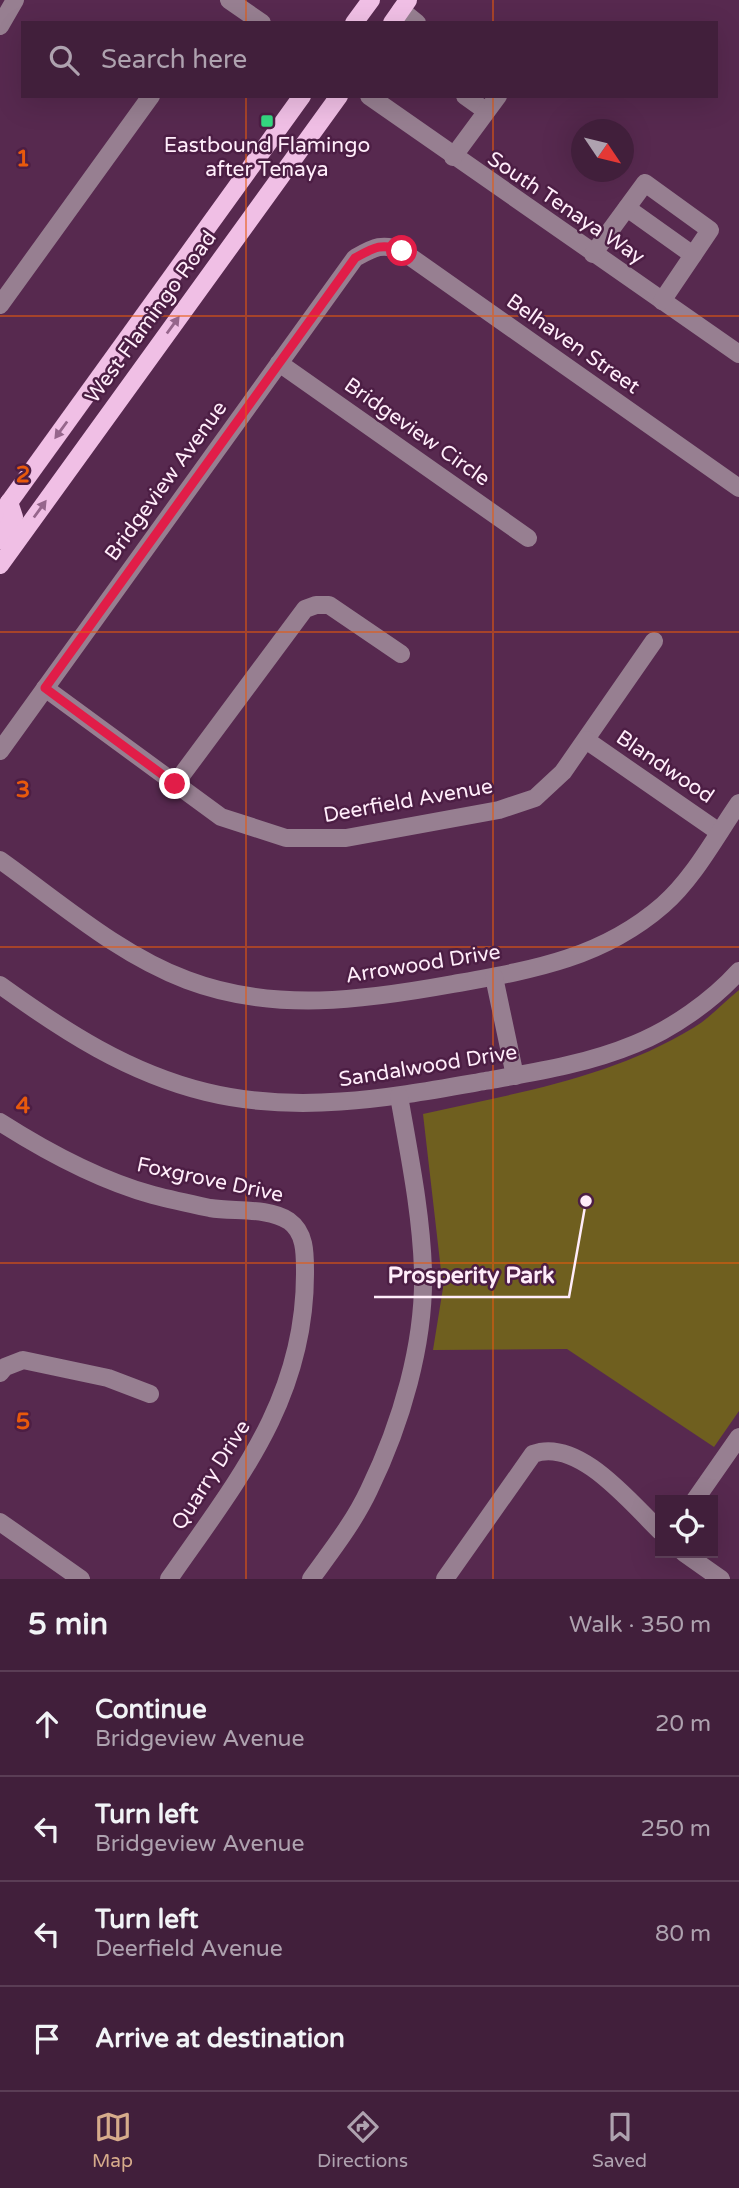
<!DOCTYPE html>
<html lang="en">
<head>
<meta charset="utf-8">
<style>
	:root { --surface:#411f3b; --page:#4c2c46; --text:#f1f3f6; --muted:#aea2af; --line:#5a3d55; --accent:#d6ab8b }
	body { margin:0; font-family:"Varela Round",sans-serif; background:var(--page); color:var(--text) }
	.controls { position:absolute; right:21px; bottom:21px; display:grid; overflow:hidden; border-radius:0px; box-shadow:0 7px 28px #0002 }
	.controls button { width:63px; height:63px; display:grid; place-items:center; padding:0; border:0; border-bottom:2px solid var(--line); background:var(--surface); color:var(--text); font:35px sans-serif }
	.compass { position:absolute; left:571px; top:119px; width:63px; height:63px; border-radius:50%; background:var(--surface); box-shadow:0 7px 28px #0002; rotate:125deg }
	.stop { position:absolute; width:21px; height:21px; margin:-16px; border:5px solid #e11d48; border-radius:50%; background:#fff }
	.stop.end { background:#e11d48; border-color:#fff; box-shadow:0 2px 7px #0008 }
	.list { margin:0; padding:0; list-style:none }
	h2 { display:flex; justify-content:space-between; align-items:center; height:91px; margin:0; padding:0 28px; font-size:30px }
	h2 small { font-size:23px; font-weight:400; color:var(--muted) }
	.list li { display:grid; grid-template-columns:46px 1fr auto; gap:21px; align-items:center; box-sizing:border-box; height:105px; padding:0 28px; border-top:2px solid var(--line) }
	.list b { display:block; font-size:26px; white-space:nowrap }
	.list p { margin:0; font-size:23px; white-space:nowrap; color:var(--muted) }
	.list em { font-size:23px; font-style:normal; color:var(--muted) }
	.icon { flex:none; width:38px; height:38px; fill:none; stroke:currentColor; stroke-width:2; stroke-linecap:round; stroke-linejoin:round }
	.map { position:relative; flex:none; width:739px; height:1579px; overflow:hidden }
	.search { position:absolute; background:var(--surface); box-shadow:0 7px 28px #0002; left:21px; right:21px; top:21px; height:77px; display:flex; align-items:center; gap:18px; box-sizing:border-box; padding:0 24px; border-radius:0px; color:var(--muted); font-size:26px }
	.sheet { height:511px; background:var(--surface) }
	nav { display:flex; justify-content:space-around; align-items:center; box-sizing:border-box; height:98px; border-top:2px solid var(--line); background:var(--surface); font-size:19px; color:var(--muted) }
	nav a { display:grid; justify-items:center; gap:4px }
	nav .on { color:var(--accent) }
	.map>svg:first-child { display:block }
	.green { fill:#6f5f1f }
	.lines { fill:none; stroke-linecap:round; stroke-linejoin:round }
	.minor { stroke:#977f91; stroke-width:18 }
	.major { stroke:#f0bfe5; stroke-width:18 }
	.oneway { fill:#96668c }
	.route { stroke:#e11d48; stroke-width:9 }
	.grid { fill:none; stroke:#e8590c; stroke-width:2; stroke-opacity:0.55 }
	.poi-dot { fill:#34d881; stroke:#4c1e44; stroke-width:2.5 }
	.labels { text-anchor:middle; dominant-baseline:central; stroke-width:5; stroke-linejoin:round; paint-order:stroke }
	.poi-label { font-size:21px; fill:#ffedfa; stroke:#4c1e44 }
	.street-label { font-size:21px; fill:#ffedfa; stroke:#4c1e44 }
	.grid-label { font-size:23px; text-anchor:middle; font-weight:bold; fill:#e8590c; stroke:#4c1e44; stroke-width:5; stroke-linejoin:round; paint-order:stroke }
	.leader { fill:none; stroke:#ffedfa; stroke-width:2.5 }
	.callout-dot { fill:#ffedfa; stroke:#4c1e44; stroke-width:2.5 }
	.callout-label { font-size:23px; text-anchor:middle; font-weight:bold; fill:#ffedfa; stroke:#4c1e44; stroke-width:5; stroke-linejoin:round; paint-order:stroke }
</style>
</head>
<body>
<div class="map">
<svg width="739" height="1579" viewBox="0 0 739 1579">
	<rect width="100%" height="100%" fill="#57294f"/>
	<path class="green" d="M 739,990 L 739,1411 L 714,1447 L 567,1349 L 433,1350 L 443,1288 L 423,1114 C 516,1093 611,1078 693,1028 C 710,1018 724,1002 739,990 Z"/>
	<g class="lines">
		<g class="minor">
			<path d="M 229,0 L 262,23"/>
			<path d="M 401,10 L 417,23"/>
			<path d="M 0,26 L 15,0"/>
			<path d="M 369,96 L 739,354"/>
			<path d="M 465,96 L 486,111"/>
			<path d="M 453,157 L 498,96"/>
			<path d="M 627,208 L 693,255"/>
			<path d="M 593,254 L 645,183 L 710,230 L 662,301"/>
			<path d="M 0,305 L 151,96"/>
			<path d="M 279,363 L 528,538"/>
			<path d="M 45,688 L 221,817 L 286,838 L 346,838 L 499,810 L 535,798 L 563,772 L 654,641"/>
			<path d="M 586,740 L 719,832"/>
			<path d="M 0,751 L 355,258 C 373,248 382,242 402,251 L 739,488"/>
			<path d="M 175,784 L 305,609 L 316,605 L 329,605 L 401,654"/>
			<path d="M 0,860 C 59,902 118,954 187,980 C 274,1013 365,1000 453,984 C 531,970 601,959 663,905 C 694,878 716,836 739,803"/>
			<path d="M 494,977 L 515,1076"/>
			<path d="M 0,985 C 64,1031 128,1073 206,1092 C 300,1115 393,1097 485,1081 C 536,1072 587,1064 635,1044 C 672,1029 712,1001 739,971"/>
			<path d="M 0,1122 C 47,1152 99,1180 153,1195 C 172,1200 191,1204 210,1208 C 234,1212 268,1207 289,1221 C 306,1233 305,1255 305,1274 C 305,1400 237,1481 169,1579"/>
			<path d="M 0,1373 L 5,1367 L 23,1360 L 108,1378 L 150,1394"/>
			<path d="M 695,1500 L 739,1437"/>
			<path d="M 0,1522 L 81,1579"/>
			<path d="M 684,1553 L 721,1579"/>
			<path d="M 311,1579 C 332,1550 354,1522 369,1490 C 401,1424 425,1344 423,1270 C 421,1211 409,1154 399,1096"/>
			<path d="M 445,1579 L 533,1454 C 578,1437 630,1502 660,1531"/>
		</g>
		<g class="major">
			<path d="M 354,23 L 371,0"/>
			<path d="M 392,23 L 408,0"/>
			<path d="M 0,515 L 302,96"/>
			<path d="M 0,540 L 14,517 L 9,502"/>
			<path d="M 0,565 L 339,96"/>
		</g>
	</g>
	<defs><path id="oneway-solid" d="M-6-.8H1V-3.2L6.5 0L1 3.2V.8H-6Z" transform="scale(1.75)"/></defs>
	<g class="oneway">
		<use href="#oneway-solid" transform="translate(173 325) rotate(-54)"/>
		<use href="#oneway-solid" transform="translate(61 430) rotate(126)"/>
		<use href="#oneway-solid" transform="translate(40 509) rotate(-54)"/>
	</g>
	<g class="lines">
		<path class="route" d="M 175,784 L 45,688 L 355,258 C 373,248 382,242 402,251"/>
	</g>
	<path class="grid" d="M 246,0 L 246,23M 493,0 L 493,23M 246,96 L 246,1579M 493,96 L 493,1579M 0,316 L 739,316M 0,632 L 739,632M 0,947 L 739,947M 0,1263 L 739,1263"/>
	<rect class="poi-dot" x="260" y="114" width="14" height="14" rx="3.5"/>
	<g class="labels">
		<g class="poi-label">
			<text x="267" y="145">Eastbound Flamingo<tspan x="267" dy="24">after Tenaya</tspan></text>
		</g>
		<g class="street-label">
			<text transform="translate(566 208) rotate(34)">South Tenaya Way</text>
			<text transform="translate(151 317) rotate(-54)">West Flamingo Road</text>
			<text transform="translate(573 344) rotate(35)">Belhaven Street</text>
			<text transform="translate(417 432) rotate(35)">Bridgeview Circle</text>
			<text transform="translate(166 481) rotate(-54)">Bridgeview Avenue</text>
			<text transform="translate(665 767) rotate(34)">Blandwood</text>
			<text transform="translate(408 801) rotate(-10)">Deerfield Avenue</text>
			<text transform="translate(423 964) rotate(-9)">Arrowood Drive</text>
			<text transform="translate(428 1066) rotate(-9)">Sandalwood Drive</text>
			<text transform="translate(210 1180) rotate(12)">Foxgrove Drive</text>
			<text transform="translate(211 1475) rotate(-57)">Quarry Drive</text>
		</g>
	</g>
	<g class="grid-label">
		<text x="23" y="166">1</text>
		<text x="23" y="482">2</text>
		<text x="23" y="797">3</text>
		<text x="23" y="1113">4</text>
		<text x="23" y="1429">5</text>
	</g>
	<path class="leader" d="M586 1201L569 1297H374"/>
	<circle class="callout-dot" cx="586" cy="1201" r="7"/>
	<g class="callout-label">
		<text x="471" y="1283">Prosperity Park</text>
	</g>
</svg>
<div class="controls">
<button><svg class="icon" aria-label="locate" viewBox="0 0 24 24"><circle cx="12" cy="12" r="6"/><path d="M12 2v4M12 18v4M2 12h4M18 12h4"/></svg></button>
</div>
<svg class="compass" viewBox="-18 -18 36 36"><path d="M0-13l5 13h-10z" fill="#e53935"/><path d="M0 13l5-13h-10z" fill="#aea2af"/></svg>
<div class="stop" style="left:402px;top:251px"></div>
<div class="stop end" style="left:175px;top:784px"></div>
<div class="search"><svg class="icon" aria-label="search" viewBox="0 0 24 24"><circle cx="10" cy="10" r="6"/><path d="M15 15l6 6"/></svg>Search here</div>
</div>
<section class="sheet">
<h2>5 min<small>Walk · 350 m</small></h2>
<ul class="list">
<li><svg class="icon" aria-label="ahead" viewBox="0 0 24 24"><path d="M12 20V5M6 11l6-6 6 6"/></svg><div><b>Continue</b><p>Bridgeview Avenue</p></div><em>20 m</em></li>
<li><svg class="icon" aria-label="left" viewBox="0 0 24 24"><path d="M17 20v-9H6M10 6l-5 5 5 5"/></svg><div><b>Turn left</b><p>Bridgeview Avenue</p></div><em>250 m</em></li>
<li><svg class="icon" aria-label="left" viewBox="0 0 24 24"><path d="M17 20v-9H6M10 6l-5 5 5 5"/></svg><div><b>Turn left</b><p>Deerfield Avenue</p></div><em>80 m</em></li>
<li><svg class="icon" aria-label="arrive" viewBox="0 0 24 24"><path d="M6 21V4h12l-3 4 3 4H6"/></svg><div><b>Arrive at destination</b></div></li>
</ul>
</section>
<nav>
<a class="on"><svg class="icon" aria-label="map" viewBox="0 0 24 24"><path d="M3 6l6-2 6 2 6-2v14l-6 2-6-2-6 2zM9 4v14M15 6v14"/></svg>Map</a>
<a><svg class="icon" aria-label="directions" viewBox="0 0 24 24"><path d="M12 3l9 9-9 9-9-9zM9 14v-3h6M13 9l2 2-2 2"/></svg>Directions</a>
<a><svg class="icon" aria-label="saved" viewBox="0 0 24 24"><path d="M7 4h10v16l-5-4-5 4z"/></svg>Saved</a>
</nav>
</body>
</html>
